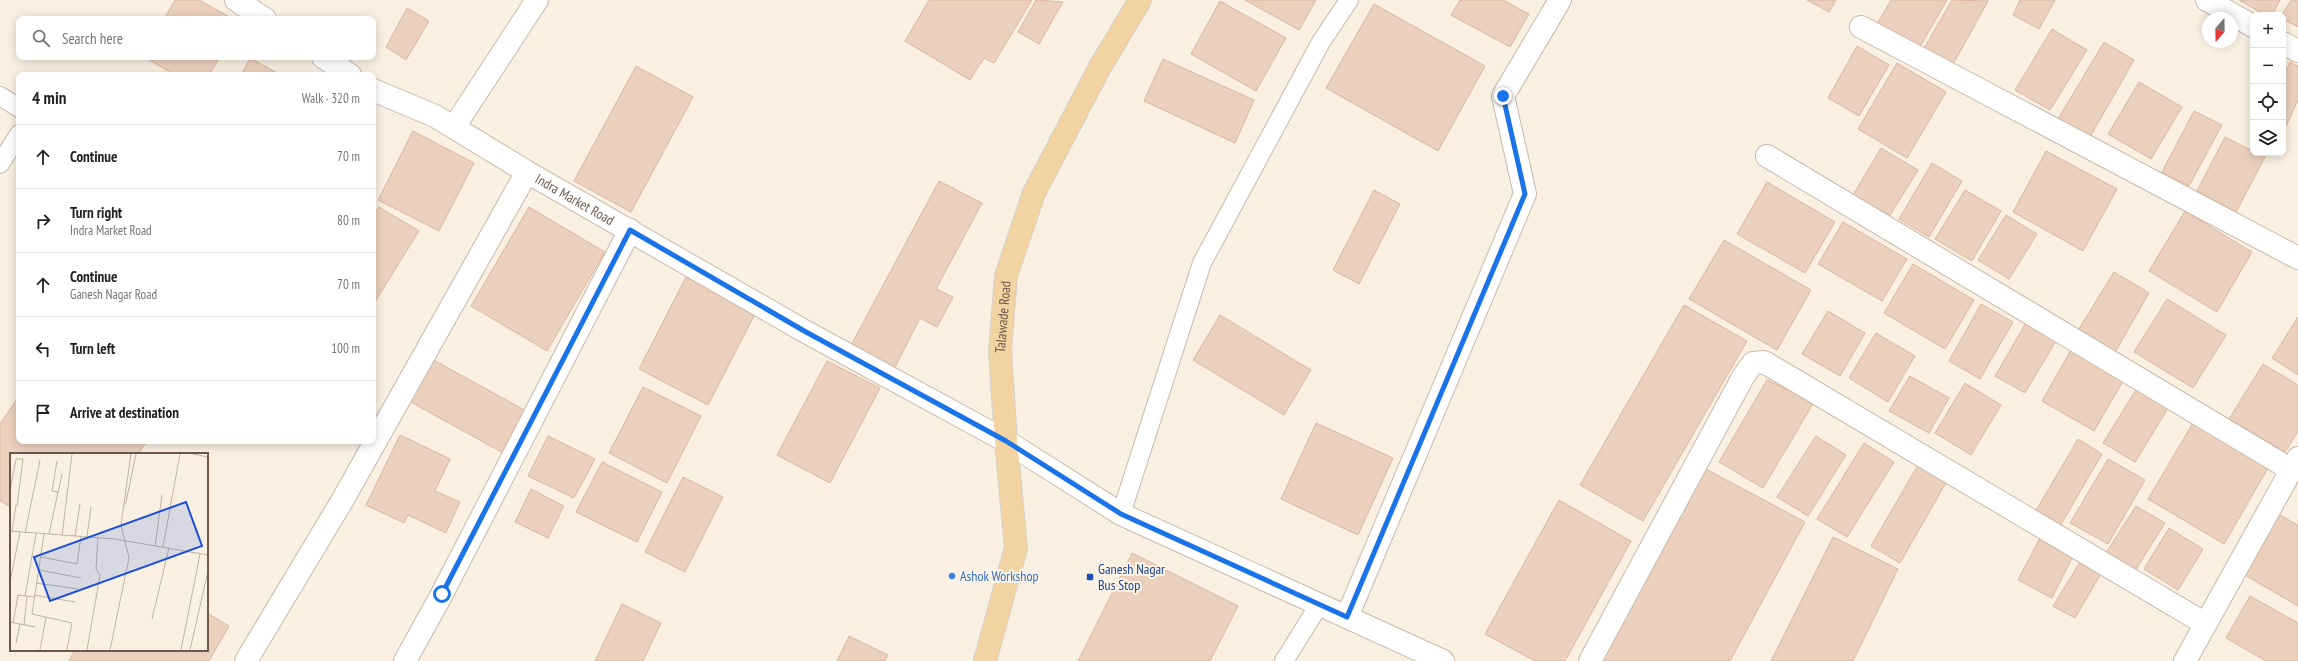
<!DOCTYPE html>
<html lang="en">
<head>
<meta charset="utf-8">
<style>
	:root { --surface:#fff; --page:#f6f6f6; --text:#222; --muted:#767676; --line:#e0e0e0 }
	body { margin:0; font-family:"PT Sans Narrow",sans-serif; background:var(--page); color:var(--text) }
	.controls { position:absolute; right:12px; top:12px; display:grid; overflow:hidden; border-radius:8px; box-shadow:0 2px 10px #0003 }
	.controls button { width:36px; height:36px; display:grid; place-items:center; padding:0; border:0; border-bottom:1px solid var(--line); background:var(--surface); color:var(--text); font:20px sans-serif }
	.compass { position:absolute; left:2202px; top:12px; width:36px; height:36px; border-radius:50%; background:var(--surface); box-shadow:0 2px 10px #0003; rotate:200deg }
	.stop { position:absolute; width:12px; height:12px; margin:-9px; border:3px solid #1a73e8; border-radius:50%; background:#fff }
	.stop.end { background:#1a73e8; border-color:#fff; box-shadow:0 1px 4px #0008 }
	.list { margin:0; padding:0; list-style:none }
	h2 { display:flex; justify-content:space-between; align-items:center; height:52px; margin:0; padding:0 16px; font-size:17px }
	h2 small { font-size:13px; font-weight:400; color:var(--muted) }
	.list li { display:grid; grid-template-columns:26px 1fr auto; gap:12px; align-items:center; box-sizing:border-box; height:64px; padding:0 16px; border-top:1px solid var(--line) }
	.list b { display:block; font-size:15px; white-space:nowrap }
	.list p { margin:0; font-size:13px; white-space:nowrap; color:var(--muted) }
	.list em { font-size:13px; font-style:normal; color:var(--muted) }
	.icon { flex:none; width:22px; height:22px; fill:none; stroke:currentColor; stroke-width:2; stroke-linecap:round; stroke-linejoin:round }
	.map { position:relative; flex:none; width:2298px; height:661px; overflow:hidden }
	.search { position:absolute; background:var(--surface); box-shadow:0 2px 10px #0003; left:16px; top:16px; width:360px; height:44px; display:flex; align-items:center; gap:10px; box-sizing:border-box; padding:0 14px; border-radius:8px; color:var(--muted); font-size:15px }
	.panel { position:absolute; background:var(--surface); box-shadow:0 2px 10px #0003; left:16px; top:72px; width:360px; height:372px; border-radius:8px }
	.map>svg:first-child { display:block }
	.building { fill:#ebd0bd; stroke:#dcb79f }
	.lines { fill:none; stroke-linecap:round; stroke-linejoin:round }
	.lane-casing { stroke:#c8b8ab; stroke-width:20 }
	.street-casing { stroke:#c8b8ab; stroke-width:24 }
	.secondary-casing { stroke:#cdbaab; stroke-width:24 }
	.primary-casing { stroke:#d6d0cd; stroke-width:24 }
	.lane { stroke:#fff; stroke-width:18 }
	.street { stroke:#fff; stroke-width:22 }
	.secondary { stroke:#fff; stroke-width:22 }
	.primary { stroke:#f1d4a1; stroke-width:22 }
	.route { stroke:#1a73e8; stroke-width:5 }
	.shop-dot { fill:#3f7fe0; stroke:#fdf5e8; stroke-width:1.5 }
	.transit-dot { fill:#1a4fb4; stroke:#fdf5e8; stroke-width:1.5 }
	.labels { text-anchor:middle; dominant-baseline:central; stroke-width:4; stroke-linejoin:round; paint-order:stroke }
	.street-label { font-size:14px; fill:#6e584c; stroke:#fdf5e8 }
	.transit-label { font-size:14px; fill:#164399; stroke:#fdf5e8; text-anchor:start }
	.shop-label { font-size:14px; fill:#366cbe; stroke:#fdf5e8; text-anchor:start }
	.inset-road { fill:none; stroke:#c1b3a6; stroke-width:1 }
	.view { fill:#1d4ed8; fill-opacity:0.15; stroke:#1d4ed8; stroke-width:2 }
	.inset-edge { fill:none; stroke:#6e584c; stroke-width:2 }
</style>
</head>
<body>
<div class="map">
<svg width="2298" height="661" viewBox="0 0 2298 661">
	<rect width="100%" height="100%" fill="#f9f0e2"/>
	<g class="building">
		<path d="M 175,0 L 199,0 L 233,19 L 164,19 Z"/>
		<path d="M 929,0 L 1032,0 L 994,63 L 984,58 L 970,80 L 905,41 Z"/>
		<path d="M 1036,0 L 1063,2 L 1039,44 L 1018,32 Z"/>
		<path d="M 1245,0 L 1316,0 L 1299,30 Z"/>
		<path d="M 1460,0 L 1503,0 L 1529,14 L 1510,47 L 1451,15 Z"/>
		<path d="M 1807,0 L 1836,0 L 1829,12 Z"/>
		<path d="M 1891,0 L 1947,0 L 1918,50 L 1876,26 Z"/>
		<path d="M 1952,0 L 1988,1 L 1951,68 L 1922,52 Z"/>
		<path d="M 2020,0 L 2055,0 L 2039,29 L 2013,15 Z"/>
		<path d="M 2239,0 L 2280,0 L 2272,15 L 2265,15 Z"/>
		<path d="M 2291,0 L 2298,0 L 2298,27 L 2283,19 L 2282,15 Z"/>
		<path d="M 1220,1 L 1286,38 L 1256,91 L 1191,54 Z"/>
		<path d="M 1374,4 L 1485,66 L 1438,151 L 1326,88 Z"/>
		<path d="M 407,8 L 429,21 L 406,60 L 386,47 Z"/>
		<path d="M 2052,29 L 2087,50 L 2050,110 L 2015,90 Z"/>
		<path d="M 2104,42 L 2134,60 L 2090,137 L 2058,119 Z"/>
		<path d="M 1857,46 L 1889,65 L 1859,116 L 1828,98 Z"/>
		<path d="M 144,57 L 220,57 L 209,75 L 175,75 Z"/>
		<path d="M 250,58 L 281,75 L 241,75 Z"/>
		<path d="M 1163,59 L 1254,100 L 1235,143 L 1144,101 Z"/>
		<path d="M 2290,62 L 2298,66 L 2298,100 L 2283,133 L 2283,77 Z"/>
		<path d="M 1897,63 L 1946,92 L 1907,158 L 1858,129 Z"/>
		<path d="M 636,66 L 693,97 L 631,212 L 574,181 Z"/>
		<path d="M 2139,82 L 2182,107 L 2151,159 L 2108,134 Z"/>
		<path d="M 2194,111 L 2222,125 L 2189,186 L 2162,172 Z"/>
		<path d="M 413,131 L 474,163 L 439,231 L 378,200 Z"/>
		<path d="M 2225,137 L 2265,157 L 2236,212 L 2197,191 Z"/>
		<path d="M 1881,148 L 1918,170 L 1889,217 L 1853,195 Z"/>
		<path d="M 2046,151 L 2117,189 L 2083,251 L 2013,212 Z"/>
		<path d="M 1932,163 L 1962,181 L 1929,237 L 1899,219 Z"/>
		<path d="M 939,181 L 982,203 L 936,289 L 953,297 L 937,327 L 920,318 L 894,369 L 850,347 Z"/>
		<path d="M 1767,182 L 1835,222 L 1805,273 L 1737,234 Z"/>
		<path d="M 1374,190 L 1400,204 L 1359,284 L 1333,270 Z"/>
		<path d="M 1965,190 L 2001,211 L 1972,261 L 1935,239 Z"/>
		<path d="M 379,207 L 419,231 L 373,305 L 373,216 Z"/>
		<path d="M 529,207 L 605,252 L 547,351 L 471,306 Z"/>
		<path d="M 2185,211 L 2252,252 L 2217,312 L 2149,271 Z"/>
		<path d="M 2006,215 L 2037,234 L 2009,279 L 1978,260 Z"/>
		<path d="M 1843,222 L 1907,259 L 1882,301 L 1818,264 Z"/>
		<path d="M 1724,240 L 1811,290 L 1777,350 L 1689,299 Z"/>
		<path d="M 1913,264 L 1974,300 L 1945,349 L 1884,313 Z"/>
		<path d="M 2114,272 L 2149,293 L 2114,354 L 2077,332 Z"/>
		<path d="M 686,277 L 756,312 L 708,405 L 639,369 Z"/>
		<path d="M 2167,299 L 2226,335 L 2193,388 L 2134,352 Z"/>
		<path d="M 1981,304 L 2013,322 L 1980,379 L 1949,361 Z"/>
		<path d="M 1684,305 L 1747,341 L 1643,521 L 1580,485 Z"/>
		<path d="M 1828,311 L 1865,333 L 1840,376 L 1802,354 Z"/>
		<path d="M 1220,315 L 1311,370 L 1284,415 L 1193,360 Z"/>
		<path d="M 2298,317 L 2298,375 L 2272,358 Z"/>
		<path d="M 2027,321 L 2057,339 L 2025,393 L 1995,376 Z"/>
		<path d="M 1876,333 L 1915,356 L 1888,402 L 1849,378 Z"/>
		<path d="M 2071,350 L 2123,381 L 2094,431 L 2042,401 Z"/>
		<path d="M 430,358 L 528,412 L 505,454 L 407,400 Z"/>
		<path d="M 827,361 L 880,388 L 830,483 L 777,455 Z"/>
		<path d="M 2263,364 L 2298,385 L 2298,431 L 2285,452 L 2229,419 Z"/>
		<path d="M 1910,376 L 1949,398 L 1929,433 L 1889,411 Z"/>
		<path d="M 1767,380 L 1814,402 L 1763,488 L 1719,462 Z"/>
		<path d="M 1965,383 L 2001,405 L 1971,455 L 1935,433 Z"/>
		<path d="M 2140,383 L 2172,402 L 2135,462 L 2103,443 Z"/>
		<path d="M 643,387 L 701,416 L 667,483 L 609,453 Z"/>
		<path d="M 19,396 L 19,441 L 140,441 L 145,444 L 138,454 L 11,454 L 11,507 L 0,501 L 0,424 Z"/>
		<path d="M 1316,423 L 1393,458 L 1358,535 L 1281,499 Z"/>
		<path d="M 2193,423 L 2268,468 L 2224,544 L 2148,499 Z"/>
		<path d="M 400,435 L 450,459 L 435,491 L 460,502 L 446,533 L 408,515 L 404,523 L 366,505 Z"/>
		<path d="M 548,436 L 595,459 L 574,498 L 528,476 Z"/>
		<path d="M 1816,436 L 1846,455 L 1808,516 L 1777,497 Z"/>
		<path d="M 2078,439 L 2102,454 L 2060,526 L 2035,512 Z"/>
		<path d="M 1864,443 L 1894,462 L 1847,537 L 1817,519 Z"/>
		<path d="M 1922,458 L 1951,474 L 1900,563 L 1871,546 Z"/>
		<path d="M 2108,459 L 2145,480 L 2108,544 L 2070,523 Z"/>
		<path d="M 602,462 L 662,492 L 637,542 L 576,512 Z"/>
		<path d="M 1704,468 L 1805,522 L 1730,661 L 1599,661 Z"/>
		<path d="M 683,477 L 723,497 L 685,572 L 645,552 Z"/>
		<path d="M 531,489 L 564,506 L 548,538 L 515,522 Z"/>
		<path d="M 1559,500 L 1631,541 L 1565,661 L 1535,661 L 1485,634 Z"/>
		<path d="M 2136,506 L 2165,523 L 2135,571 L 2106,553 Z"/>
		<path d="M 2278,514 L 2298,525 L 2298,606 L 2243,574 Z"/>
		<path d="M 2169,528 L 2203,549 L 2178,590 L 2144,569 Z"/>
		<path d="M 2042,534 L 2075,552 L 2052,598 L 2018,580 Z"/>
		<path d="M 1833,537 L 1898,569 L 1853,661 L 1771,661 Z"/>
		<path d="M 1132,553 L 1238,606 L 1210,661 L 1078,661 Z"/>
		<path d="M 2082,559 L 2102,572 L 2075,618 L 2053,606 Z"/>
		<path d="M 2250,596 L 2298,623 L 2298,661 L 2266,661 L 2226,638 Z"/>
		<path d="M 622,604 L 661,623 L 643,661 L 595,661 Z"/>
		<path d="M 207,613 L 229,626 L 209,661 L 69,661 L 75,650 L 207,650 Z"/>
		<path d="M 849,636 L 888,655 L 885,661 L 837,661 Z"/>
	</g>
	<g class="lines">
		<g class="lane-casing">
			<g id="lane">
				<path d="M 0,96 L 19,108"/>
				<path d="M 0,164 L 19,134"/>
				<path d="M 1121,514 L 1202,263 L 1321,42 L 1349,0"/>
				<path d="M 1284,661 L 1319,605"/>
			</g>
		</g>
		<g class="street-casing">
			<g id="street">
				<path d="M 2207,0 L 2253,26"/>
				<path d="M 1861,27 L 2298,258"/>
				<path d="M 2283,43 L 2298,51"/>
				<path d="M 454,127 L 537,0"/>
				<path d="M 1767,156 L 2290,469"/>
				<path d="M 1347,617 L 1525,194 L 1503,96 L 1560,0"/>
				<path d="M 246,661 L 342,501 L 527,172"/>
				<path d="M 405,661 L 442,594 L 630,230"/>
				<path d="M 1590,661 L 1743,377 L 1753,363 L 1764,362 L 2204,623"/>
				<path d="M 2185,661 L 2298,458"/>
			</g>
		</g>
		<g class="secondary-casing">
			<g id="secondary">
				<path d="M 236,0 L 265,19"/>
				<path d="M 323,57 L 350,75"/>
				<path id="s1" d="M 373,90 L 435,116 L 527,172 L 806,332 L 1006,441 L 1121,514 L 1443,661"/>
			</g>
		</g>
		<g class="primary-casing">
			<g id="primary">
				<path id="s2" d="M 985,661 L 1016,548 L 1006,441 L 1000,351 L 1006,276 L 1034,193 L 1100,67 L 1140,0"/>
			</g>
		</g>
		<use href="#lane" class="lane"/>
		<use href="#street" class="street"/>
		<use href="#secondary" class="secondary"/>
		<use href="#primary" class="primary"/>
	</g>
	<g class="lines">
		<path class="route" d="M 442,594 L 630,230 L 806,332 L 1006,441 L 1121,514 L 1347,617 L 1525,194 L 1503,96"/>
	</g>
	<circle class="shop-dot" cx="952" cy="576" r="4"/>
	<rect class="transit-dot" x="1086" y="573" width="8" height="8" rx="2"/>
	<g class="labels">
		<g class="street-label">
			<text stroke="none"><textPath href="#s1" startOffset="230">Indra Market Road</textPath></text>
			<text stroke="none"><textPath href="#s2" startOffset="349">Talawade Road</textPath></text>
		</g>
		<g class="transit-label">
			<text x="1098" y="569">Ganesh Nagar<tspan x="1098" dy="16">Bus Stop</tspan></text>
		</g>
		<g class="shop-label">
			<text x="960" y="576">Ashok Workshop</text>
		</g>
	</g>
	<g transform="translate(10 453)">
		<rect width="198" height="198" fill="#f9f0e2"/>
		<path class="inset-road" d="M 183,1 L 198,4M 47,8 L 42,38 L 49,39M 0,37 L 6,6 L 13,6 L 7,53M 113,54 L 116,49 L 126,1M 0,78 L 105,86 L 198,102M 2,78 L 6,52M 15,80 L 30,7M 34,81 L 22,161 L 62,170 L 57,197M 39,81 L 52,21M 52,83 L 62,1M 65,83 L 70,51M 77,83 L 81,54M 145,93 L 152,42M 153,94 L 170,1M 31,104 L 67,111 L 71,83M 29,117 L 71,125M 0,129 L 10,79M 26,130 L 68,136M 24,142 L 65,149M 15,143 L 26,81M 142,166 L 159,95M 0,169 L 25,174M 3,170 L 8,142 L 24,144M 14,172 L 17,143M 6,190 L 10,171M 30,197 L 36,164M 77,197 L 90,122 L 86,116 L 88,84M 100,197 L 119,105 L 111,72 L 121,1M 171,197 L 190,101M 180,197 L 198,118"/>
		<path class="view" d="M 176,49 L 192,93 L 40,148 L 24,104 Z"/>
		<rect width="198" height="198" class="inset-edge"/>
	</g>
</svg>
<div class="controls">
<button>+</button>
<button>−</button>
<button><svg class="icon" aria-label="locate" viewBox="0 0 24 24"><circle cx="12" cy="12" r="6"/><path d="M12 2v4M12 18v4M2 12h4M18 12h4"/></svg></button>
<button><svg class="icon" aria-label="layers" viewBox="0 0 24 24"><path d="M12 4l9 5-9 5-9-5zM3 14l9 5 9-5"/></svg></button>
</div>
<svg class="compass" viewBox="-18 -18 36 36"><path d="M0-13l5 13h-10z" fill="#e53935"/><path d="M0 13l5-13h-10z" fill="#767676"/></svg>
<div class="stop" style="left:442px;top:594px"></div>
<div class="stop end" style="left:1503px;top:96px"></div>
<div class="search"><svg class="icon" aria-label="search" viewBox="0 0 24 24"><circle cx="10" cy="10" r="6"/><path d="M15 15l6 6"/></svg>Search here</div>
<section class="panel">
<h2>4 min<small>Walk · 320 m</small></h2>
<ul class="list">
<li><svg class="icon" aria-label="ahead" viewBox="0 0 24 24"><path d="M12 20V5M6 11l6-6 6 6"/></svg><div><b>Continue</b></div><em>70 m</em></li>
<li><svg class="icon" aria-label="right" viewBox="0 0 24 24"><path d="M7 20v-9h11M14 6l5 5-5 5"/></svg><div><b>Turn right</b><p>Indra Market Road</p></div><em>80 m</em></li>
<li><svg class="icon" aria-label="ahead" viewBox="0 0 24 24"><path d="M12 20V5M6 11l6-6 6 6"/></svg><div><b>Continue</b><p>Ganesh Nagar Road</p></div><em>70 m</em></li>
<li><svg class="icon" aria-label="left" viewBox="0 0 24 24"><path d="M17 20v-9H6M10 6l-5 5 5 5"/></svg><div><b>Turn left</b></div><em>100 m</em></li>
<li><svg class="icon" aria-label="arrive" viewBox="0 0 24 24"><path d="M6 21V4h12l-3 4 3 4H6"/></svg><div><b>Arrive at destination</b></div></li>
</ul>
</section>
</div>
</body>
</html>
